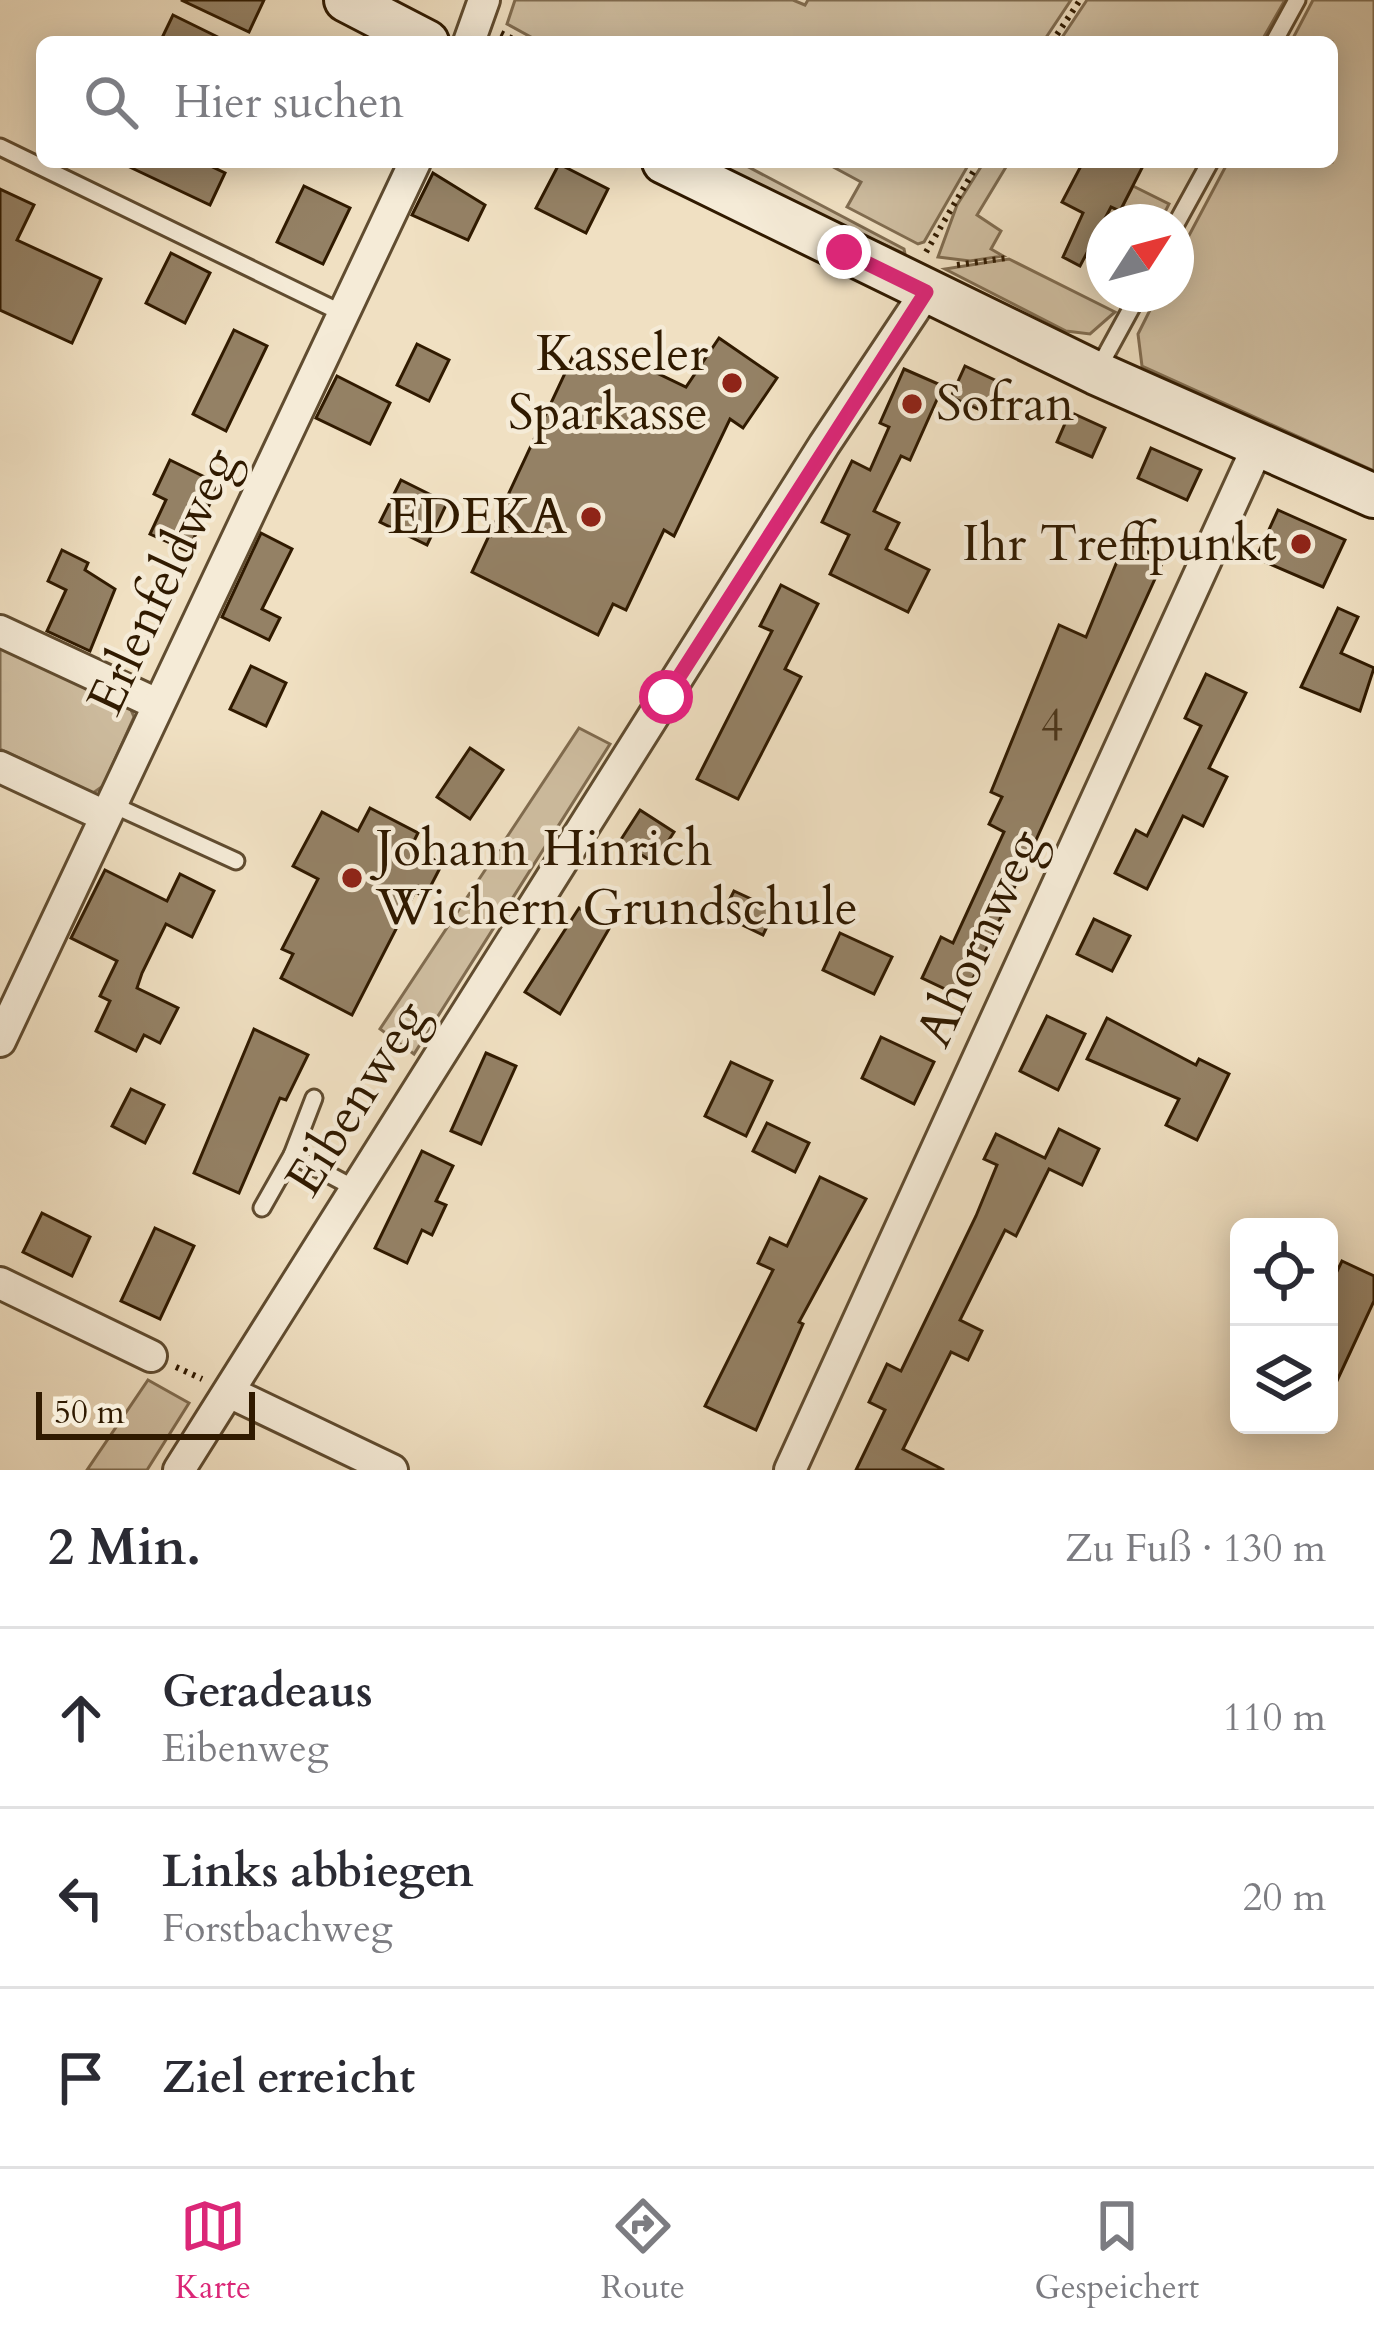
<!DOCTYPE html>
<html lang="de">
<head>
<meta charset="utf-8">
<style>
	:root { --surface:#fff; --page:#f7f7f7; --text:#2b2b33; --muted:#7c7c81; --line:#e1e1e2; --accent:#db2777 }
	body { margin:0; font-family:Cardo,serif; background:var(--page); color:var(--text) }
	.controls { position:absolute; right:36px; bottom:36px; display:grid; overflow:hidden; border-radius:18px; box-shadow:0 6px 30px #0003 }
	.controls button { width:108px; height:108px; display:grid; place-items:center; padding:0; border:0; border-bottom:3px solid var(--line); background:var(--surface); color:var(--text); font:60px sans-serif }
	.compass { position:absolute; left:1086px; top:204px; width:108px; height:108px; border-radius:50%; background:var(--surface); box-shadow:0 6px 30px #0003; rotate:54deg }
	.scale { position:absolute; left:36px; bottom:30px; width:219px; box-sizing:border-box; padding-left:12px; border:6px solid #301a00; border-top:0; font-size:33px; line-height:42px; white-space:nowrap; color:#301a00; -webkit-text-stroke:9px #f5ebd7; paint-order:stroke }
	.stop { position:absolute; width:36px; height:36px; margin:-27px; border:9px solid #db2777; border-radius:50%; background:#fff }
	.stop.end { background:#db2777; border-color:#fff; box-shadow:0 3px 12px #0008 }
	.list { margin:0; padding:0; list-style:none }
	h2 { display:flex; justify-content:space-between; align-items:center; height:156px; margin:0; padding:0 48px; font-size:51px }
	h2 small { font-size:39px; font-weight:400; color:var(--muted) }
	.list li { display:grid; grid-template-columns:78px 1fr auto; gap:36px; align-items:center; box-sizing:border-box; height:180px; padding:0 48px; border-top:3px solid var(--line) }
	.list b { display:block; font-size:45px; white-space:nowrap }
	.list p { margin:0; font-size:39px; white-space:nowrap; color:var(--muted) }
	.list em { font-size:39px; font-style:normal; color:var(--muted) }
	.icon { flex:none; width:66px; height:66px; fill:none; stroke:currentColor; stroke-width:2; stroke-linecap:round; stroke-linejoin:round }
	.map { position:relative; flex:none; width:1374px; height:1470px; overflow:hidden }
	.search { position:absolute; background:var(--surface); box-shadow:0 6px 30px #0003; left:36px; right:36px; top:36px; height:132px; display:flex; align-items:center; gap:30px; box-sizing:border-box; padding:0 42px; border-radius:18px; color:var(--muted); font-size:45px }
	.sheet { height:696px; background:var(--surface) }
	nav { display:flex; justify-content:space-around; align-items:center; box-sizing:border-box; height:168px; border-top:3px solid var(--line); background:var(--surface); font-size:33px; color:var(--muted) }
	nav a { display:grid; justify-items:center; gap:6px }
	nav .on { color:var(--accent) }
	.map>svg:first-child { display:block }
	.green { fill:#cfbea1; stroke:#806c50; stroke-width:3 }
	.building { fill:#948165; stroke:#301a00; stroke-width:3 }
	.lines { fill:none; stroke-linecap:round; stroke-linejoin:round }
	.lane-casing { stroke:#604c30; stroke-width:21 }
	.street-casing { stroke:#604c30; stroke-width:36 }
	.secondary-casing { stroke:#301a00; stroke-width:48 }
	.path { stroke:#301a00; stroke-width:6; stroke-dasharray:3 6; stroke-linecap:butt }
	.lane { stroke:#f5ebd7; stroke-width:15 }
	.street { stroke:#f5ebd7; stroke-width:30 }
	.secondary { stroke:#f5ebd7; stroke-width:42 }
	.route { stroke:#db2777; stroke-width:15 }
	.poi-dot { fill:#8f2418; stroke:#f5ebd7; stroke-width:4.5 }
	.labels { text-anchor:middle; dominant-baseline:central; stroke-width:9; stroke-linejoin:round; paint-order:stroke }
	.number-label { font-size:45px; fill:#493419 }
	.poi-label { font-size:51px; fill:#301a00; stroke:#f5ebd7; text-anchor:end }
	.street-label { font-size:51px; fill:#301a00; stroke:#f5ebd7 }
</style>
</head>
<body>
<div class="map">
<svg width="1374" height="1470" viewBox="0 0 1374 1470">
	<rect width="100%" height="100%" fill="#f0e0c2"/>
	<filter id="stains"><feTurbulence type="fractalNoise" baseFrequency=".00167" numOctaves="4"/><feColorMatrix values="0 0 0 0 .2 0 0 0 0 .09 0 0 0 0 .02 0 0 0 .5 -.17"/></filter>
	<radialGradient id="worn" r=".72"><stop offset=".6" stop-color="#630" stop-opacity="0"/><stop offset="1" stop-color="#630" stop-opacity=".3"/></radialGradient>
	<g class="green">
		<path d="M 515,0 L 793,0 L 805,5 L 808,0 L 1071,0 L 1043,42 L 598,42 L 589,38 L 587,42 L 540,42 L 507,24 Z"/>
		<path d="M 1087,0 L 1285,0 L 1261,42 L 1059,42 Z"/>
		<path d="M 1313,0 L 1374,0 L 1374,471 L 1142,366 L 1138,334 L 1158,294 L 1176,294 L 1176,260 L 1228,162 L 1332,162 L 1332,42 L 1291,42 Z"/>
		<path d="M 702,162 L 739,162 L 904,249 L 905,254 Z"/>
		<path d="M 824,162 L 970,162 L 924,242 L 918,244 L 847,207 L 861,182 Z"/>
		<path d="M 984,162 L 1009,162 L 977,215 L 1001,231 L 991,249 L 1003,256 L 970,261 L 938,257 L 957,205 Z"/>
		<path d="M 1133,186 L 1169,204 L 1160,222 L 1102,223 L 1111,207 L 1120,211 Z"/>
		<path d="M 1009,259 L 1115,312 L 1090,334 L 1066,331 L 945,269 Z"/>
		<path d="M 0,645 L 129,705 L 134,717 L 103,786 L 93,793 L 0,749 Z"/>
		<path d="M 579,728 L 610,744 L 414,1054 L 380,1029 Z"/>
		<path d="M 148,1380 L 189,1403 L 147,1470 L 87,1470 Z"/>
	</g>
	<g class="building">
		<path d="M 181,0 L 264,0 L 249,32 Z"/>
		<path d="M 173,15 L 228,42 L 160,42 Z"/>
		<path d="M 119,162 L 202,162 L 225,173 L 210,205 Z"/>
		<path d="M 1083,162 L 1145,162 L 1120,211 L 1111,207 L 1080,266 L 1063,257 L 1083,213 L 1062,202 Z"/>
		<path d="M 559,164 L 608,189 L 586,233 L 536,208 Z"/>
		<path d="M 433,173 L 485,205 L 468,240 L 412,215 Z"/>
		<path d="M 304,186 L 350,208 L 323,264 L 277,242 Z"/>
		<path d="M 0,189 L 34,205 L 17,240 L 101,279 L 72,343 L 0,310 Z"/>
		<path d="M 171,253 L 210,273 L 185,323 L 146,303 Z"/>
		<path d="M 234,330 L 267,346 L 226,431 L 193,414 Z"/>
		<path d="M 719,338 L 777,378 L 743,428 L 730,419 L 674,536 L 664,530 L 626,610 L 613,604 L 598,635 L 472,572 L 573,356 L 601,370 L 611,351 L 686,387 Z"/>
		<path d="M 417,344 L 449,360 L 429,401 L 397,385 Z"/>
		<path d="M 965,366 L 999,382 L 985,412 L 951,397 Z"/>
		<path d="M 904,369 L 943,386 L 910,460 L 901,456 L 874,511 L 899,523 L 886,549 L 929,570 L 908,612 L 830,574 L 849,535 L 822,522 L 852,461 L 870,470 L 889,427 L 880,423 Z"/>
		<path d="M 337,376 L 390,403 L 370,444 L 316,418 Z"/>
		<path d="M 1070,412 L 1105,428 L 1092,457 L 1057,442 Z"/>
		<path d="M 1151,448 L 1201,470 L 1187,500 L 1138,478 Z"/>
		<path d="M 170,460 L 219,484 L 188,551 L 150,534 L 166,500 L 154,494 Z"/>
		<path d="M 401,480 L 447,503 L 427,545 L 380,522 Z"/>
		<path d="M 1278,510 L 1345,540 L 1323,587 L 1256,558 Z"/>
		<path d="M 261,533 L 292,549 L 262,609 L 280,618 L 269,640 L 222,617 Z"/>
		<path d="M 1125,542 L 1164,559 L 964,998 L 922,978 L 941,937 L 953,943 L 1004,832 L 989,824 L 1002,797 L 991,792 L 1059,625 L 1086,637 Z"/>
		<path d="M 62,550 L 88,563 L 85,570 L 115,589 L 90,651 L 47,631 L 66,590 L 48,581 Z"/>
		<path d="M 781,585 L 818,604 L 785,669 L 801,677 L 738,799 L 697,779 L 772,631 L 760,626 Z"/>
		<path d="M 1338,608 L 1358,617 L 1341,653 L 1374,668 L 1360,711 L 1301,687 Z"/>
		<path d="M 251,666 L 286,683 L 266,726 L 230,709 Z"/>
		<path d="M 1206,674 L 1246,693 L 1209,768 L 1227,777 L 1203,826 L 1183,816 L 1147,889 L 1115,873 L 1136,830 L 1147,836 L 1201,726 L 1185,718 Z"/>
		<path d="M 470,748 L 503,770 L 470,819 L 437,797 Z"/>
		<path d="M 370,808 L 418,833 L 411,847 L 442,864 L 425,897 L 415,892 L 352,1015 L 281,978 L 293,954 L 282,949 L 318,879 L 293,866 L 322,812 L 358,831 Z"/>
		<path d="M 640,810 L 674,832 L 654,863 L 620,841 Z"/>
		<path d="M 105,870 L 167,901 L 180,874 L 214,891 L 192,937 L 166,924 L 142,973 L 137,988 L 178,1008 L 160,1043 L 144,1035 L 136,1051 L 96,1031 L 110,1001 L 100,996 L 117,961 L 71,938 Z"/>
		<path d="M 734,891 L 775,910 L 763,935 L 722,915 Z"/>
		<path d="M 579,908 L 610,927 L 560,1014 L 525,992 Z"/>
		<path d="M 1094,919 L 1130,936 L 1112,971 L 1077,954 Z"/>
		<path d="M 840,933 L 892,957 L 874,994 L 823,970 Z"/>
		<path d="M 1047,1016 L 1085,1034 L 1058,1090 L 1020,1071 Z"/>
		<path d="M 1107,1018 L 1196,1065 L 1199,1059 L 1229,1074 L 1197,1140 L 1166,1125 L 1179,1099 L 1087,1059 Z"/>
		<path d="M 254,1029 L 308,1055 L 286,1100 L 280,1098 L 239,1193 L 194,1173 Z"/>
		<path d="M 881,1037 L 934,1062 L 914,1104 L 862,1078 Z"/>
		<path d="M 486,1053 L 516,1066 L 481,1144 L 451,1131 Z"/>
		<path d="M 731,1062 L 772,1081 L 746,1136 L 705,1116 Z"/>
		<path d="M 131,1089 L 164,1105 L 145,1143 L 112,1126 Z"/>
		<path d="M 767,1123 L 809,1143 L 795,1172 L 753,1151 Z"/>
		<path d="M 1059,1129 L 1099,1149 L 1082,1185 L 1049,1169 L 1016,1236 L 1005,1230 L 960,1320 L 982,1331 L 968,1360 L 951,1352 L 903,1449 L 944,1470 L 856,1470 L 885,1410 L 869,1402 L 887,1364 L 901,1371 L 976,1216 L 997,1165 L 984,1159 L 996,1134 L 1045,1158 Z"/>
		<path d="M 422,1151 L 453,1166 L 436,1201 L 446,1205 L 432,1235 L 422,1230 L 407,1263 L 375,1248 Z"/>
		<path d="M 820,1177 L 866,1199 L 799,1322 L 803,1324 L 756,1430 L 705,1406 L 773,1270 L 758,1263 L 770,1238 L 787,1246 Z"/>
		<path d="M 42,1213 L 90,1237 L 72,1276 L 23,1252 Z"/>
		<path d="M 155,1228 L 194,1246 L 160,1319 L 121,1301 Z"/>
		<path d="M 1342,1261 L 1374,1276 L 1374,1301 L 1329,1398 L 1329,1288 Z"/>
	</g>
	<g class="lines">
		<g class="lane-casing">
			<g id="lane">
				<path d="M 1274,42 L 1297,0"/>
				<path d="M 0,147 L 344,314"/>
				<path d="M 1176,224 L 1210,162"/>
				<path d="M 1097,371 L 1139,294"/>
				<path d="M 111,804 L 236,861"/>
				<path d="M 292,1155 L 314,1098"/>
				<path d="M 262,1208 L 292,1155 L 356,1189"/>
			</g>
		</g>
		<g class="street-casing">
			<g id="street">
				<path d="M 469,42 L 484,0"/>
				<path d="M 0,631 L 157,704"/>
				<path d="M 0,767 L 105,816"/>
				<path d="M 0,1041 L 415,162"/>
				<path d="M 0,1283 L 151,1356"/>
				<path d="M 229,1392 L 392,1470"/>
				<path d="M 179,1470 L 824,445 L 926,292"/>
				<path d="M 790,1470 L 1258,446"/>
			</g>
		</g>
		<g class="secondary-casing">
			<g id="secondary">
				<path d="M 346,0 L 427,42"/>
				<path d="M 664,162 L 1096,373 L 1374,496"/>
			</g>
		</g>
		<g class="path">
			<path d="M 501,33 L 519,42"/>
			<path d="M 1052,42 L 1080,0"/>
			<path d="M 926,252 L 979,162"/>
			<path d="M 957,265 L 1006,258"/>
			<path d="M 176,1367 L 202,1379"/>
		</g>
		<use href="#lane" class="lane"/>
		<use href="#street" class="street"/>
		<use href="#secondary" class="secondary"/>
	</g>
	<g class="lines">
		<path class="route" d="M 666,697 L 926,292 L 844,252"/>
	</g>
	<g class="poi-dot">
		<circle cx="732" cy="383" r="12"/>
		<circle cx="912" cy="404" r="12"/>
		<circle cx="591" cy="517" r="12"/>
		<circle cx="1301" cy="544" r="12"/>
		<circle cx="352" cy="878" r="12"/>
	</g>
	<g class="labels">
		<g class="number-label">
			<text x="1052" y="725">4</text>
		</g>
		<g class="poi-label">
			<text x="708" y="354">Kasseler<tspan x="708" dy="59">Sparkasse</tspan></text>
			<text x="936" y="404" text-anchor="start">Sofran</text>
			<text x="567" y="517">EDEKA</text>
			<text x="1277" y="544">Ihr Treffpunkt</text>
			<text x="376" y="849" text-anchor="start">Johann Hinrich<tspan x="376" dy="59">Wichern Grundschule</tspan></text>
		</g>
		<g class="street-label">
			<text transform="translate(163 581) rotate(-65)">Erlenfeldweg</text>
			<text transform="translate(980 938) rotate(-65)">Ahornweg</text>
			<text transform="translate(357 1098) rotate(-58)">Eibenweg</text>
		</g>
	</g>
	<rect width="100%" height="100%" filter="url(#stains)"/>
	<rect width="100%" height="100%" fill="url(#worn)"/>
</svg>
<div class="controls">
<button><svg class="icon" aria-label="locate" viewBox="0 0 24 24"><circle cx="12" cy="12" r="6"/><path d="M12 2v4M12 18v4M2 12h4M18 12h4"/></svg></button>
<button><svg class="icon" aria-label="layers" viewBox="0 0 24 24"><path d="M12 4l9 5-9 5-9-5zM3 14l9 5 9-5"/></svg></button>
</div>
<svg class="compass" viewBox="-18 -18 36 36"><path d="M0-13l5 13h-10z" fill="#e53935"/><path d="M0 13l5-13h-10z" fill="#7c7c81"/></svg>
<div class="scale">50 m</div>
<div class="stop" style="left:666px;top:697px"></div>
<div class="stop end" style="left:844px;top:252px"></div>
<div class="search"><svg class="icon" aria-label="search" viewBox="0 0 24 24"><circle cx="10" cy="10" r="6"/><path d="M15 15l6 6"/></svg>Hier suchen</div>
</div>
<section class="sheet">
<h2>2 Min.<small>Zu Fuß · 130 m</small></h2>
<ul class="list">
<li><svg class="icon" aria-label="ahead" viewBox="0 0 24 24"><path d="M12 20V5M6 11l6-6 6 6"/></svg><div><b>Geradeaus</b><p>Eibenweg</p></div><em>110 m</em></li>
<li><svg class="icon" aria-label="left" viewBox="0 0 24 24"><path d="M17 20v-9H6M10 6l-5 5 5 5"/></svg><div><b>Links abbiegen</b><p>Forstbachweg</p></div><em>20 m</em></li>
<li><svg class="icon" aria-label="arrive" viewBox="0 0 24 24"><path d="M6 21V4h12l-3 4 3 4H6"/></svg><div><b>Ziel erreicht</b></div></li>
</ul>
</section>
<nav>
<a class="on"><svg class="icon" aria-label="map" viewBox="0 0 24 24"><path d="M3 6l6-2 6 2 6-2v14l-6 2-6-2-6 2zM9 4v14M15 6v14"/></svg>Karte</a>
<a><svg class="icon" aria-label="directions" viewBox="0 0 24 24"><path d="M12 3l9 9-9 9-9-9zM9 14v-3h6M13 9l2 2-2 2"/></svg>Route</a>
<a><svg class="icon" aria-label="saved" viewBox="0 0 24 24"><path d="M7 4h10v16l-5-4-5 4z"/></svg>Gespeichert</a>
</nav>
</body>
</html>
